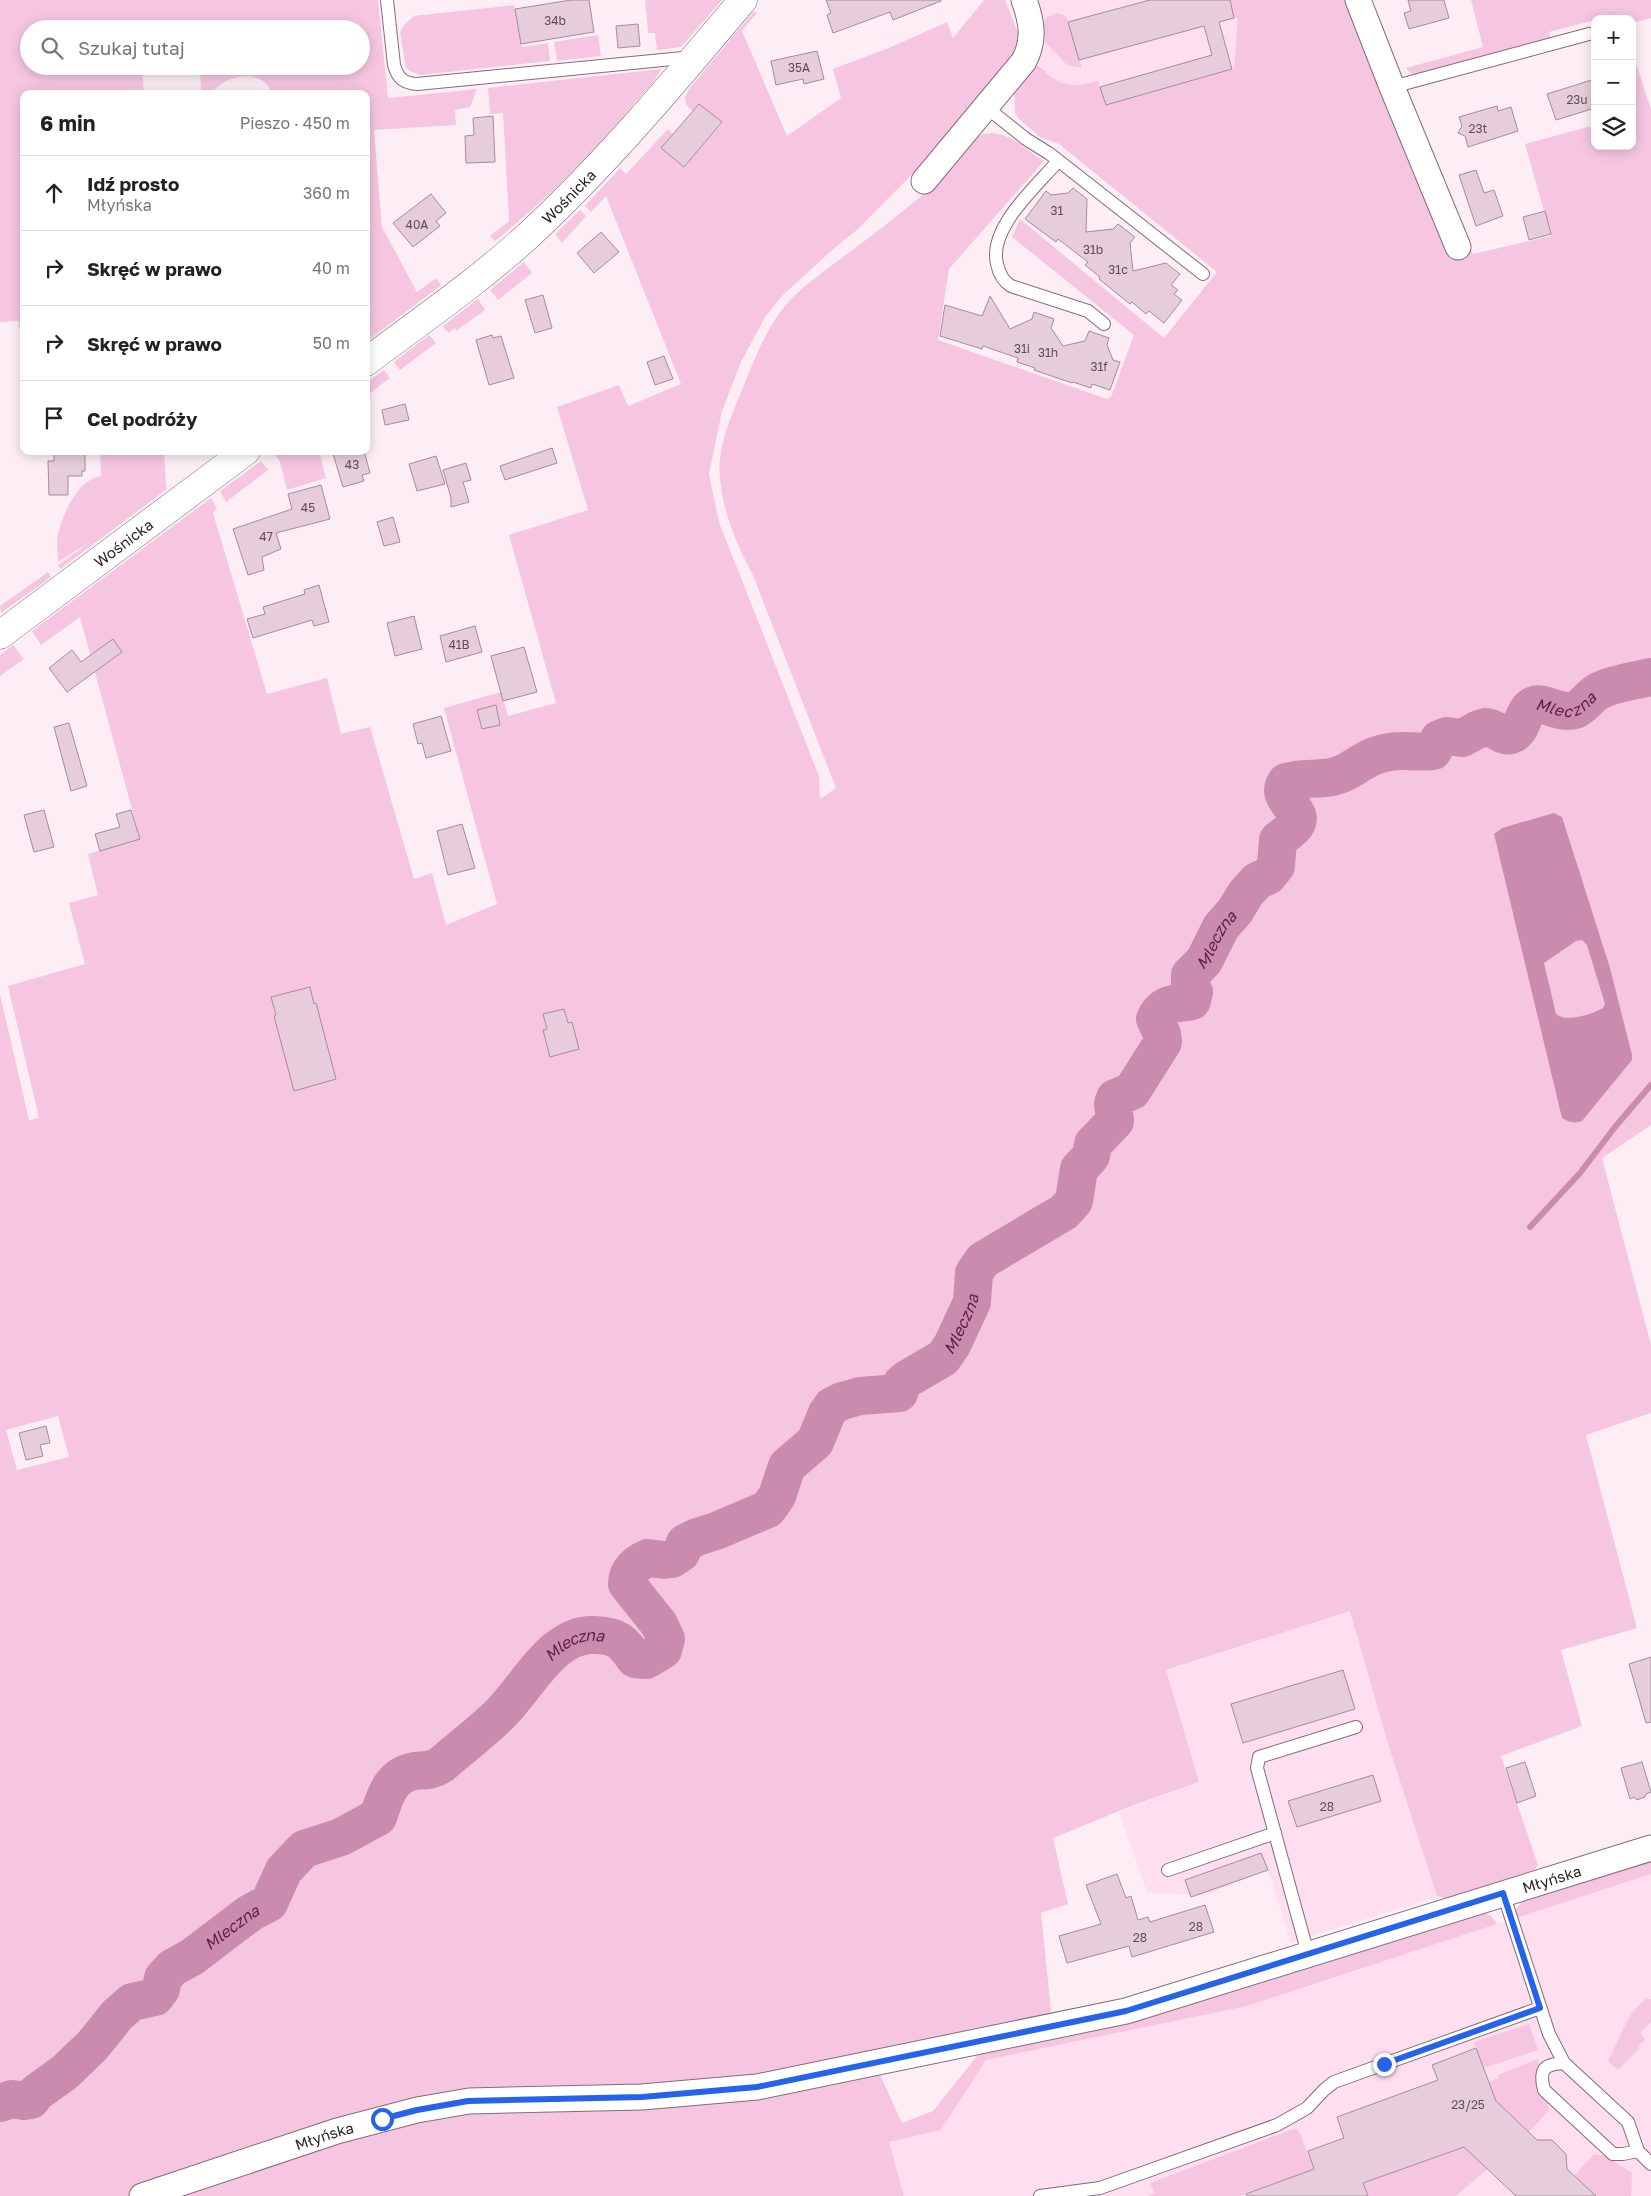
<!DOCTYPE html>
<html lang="pl">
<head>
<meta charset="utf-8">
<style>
	:root { --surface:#fff; --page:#f2f2f2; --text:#222; --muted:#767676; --line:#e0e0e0 }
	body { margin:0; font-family:"Golos Text",sans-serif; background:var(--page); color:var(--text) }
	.controls { position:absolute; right:15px; top:15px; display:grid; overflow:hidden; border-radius:10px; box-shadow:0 2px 12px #0003 }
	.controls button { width:45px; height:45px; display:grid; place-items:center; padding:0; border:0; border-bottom:1px solid var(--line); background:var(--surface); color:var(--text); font:25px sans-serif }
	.stop { position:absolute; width:15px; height:15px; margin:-11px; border:4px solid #2563eb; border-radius:50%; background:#fff }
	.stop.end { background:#2563eb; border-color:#fff; box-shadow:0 1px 5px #0008 }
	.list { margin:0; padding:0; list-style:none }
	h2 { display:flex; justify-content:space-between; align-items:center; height:65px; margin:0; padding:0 20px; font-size:21px }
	h2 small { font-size:16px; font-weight:400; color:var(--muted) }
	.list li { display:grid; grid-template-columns:32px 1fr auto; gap:15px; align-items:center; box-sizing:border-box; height:75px; padding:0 20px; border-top:1px solid var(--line) }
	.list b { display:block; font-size:19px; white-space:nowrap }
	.list p { margin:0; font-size:16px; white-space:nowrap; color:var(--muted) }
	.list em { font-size:16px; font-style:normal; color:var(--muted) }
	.icon { flex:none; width:28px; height:28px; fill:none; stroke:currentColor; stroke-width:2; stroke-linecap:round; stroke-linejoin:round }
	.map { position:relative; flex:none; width:1651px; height:2196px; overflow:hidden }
	.search { position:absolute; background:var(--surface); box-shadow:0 2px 12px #0003; left:20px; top:20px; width:350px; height:55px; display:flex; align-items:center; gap:12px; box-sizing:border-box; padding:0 18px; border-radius:28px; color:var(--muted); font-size:19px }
	.panel { position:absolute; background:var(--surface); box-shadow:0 2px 12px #0003; left:20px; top:90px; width:350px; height:365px; border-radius:10px }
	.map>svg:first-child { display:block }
	.built { fill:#ffdeef }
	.green { fill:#f6c6e0; fill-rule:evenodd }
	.water { fill:#c98bae; fill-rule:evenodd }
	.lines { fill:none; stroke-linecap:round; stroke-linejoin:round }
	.stream { stroke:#c98bae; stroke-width:6 }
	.river { stroke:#c98bae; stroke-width:38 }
	.building { fill:#e7cddb; stroke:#a38c99 }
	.lane-casing { stroke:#826c78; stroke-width:14 }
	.street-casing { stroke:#826c78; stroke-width:27 }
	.secondary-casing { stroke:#826c78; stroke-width:29 }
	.lane { stroke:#fff; stroke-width:12 }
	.street { stroke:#fff; stroke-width:25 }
	.secondary { stroke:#fff; stroke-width:28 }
	.route { stroke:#2563eb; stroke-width:6 }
	.labels { text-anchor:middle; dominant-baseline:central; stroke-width:4; stroke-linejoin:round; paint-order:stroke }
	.number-label { font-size:12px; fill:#5c4e56 }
	.street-label { font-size:15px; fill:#2e2429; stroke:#fff }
	.water-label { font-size:16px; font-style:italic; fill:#621a49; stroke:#fff }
</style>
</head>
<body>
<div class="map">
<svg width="1651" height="2196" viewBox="0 0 1651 2196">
	<rect width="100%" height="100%" fill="#fdeef6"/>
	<g class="built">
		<path d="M 1032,0 L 1230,0 L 1238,18 L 1234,68 L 1106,105 L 1100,87 L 1087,84 L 1066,85 L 1055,80 L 1040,65 L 1032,63 L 1045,42 L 1044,22 Z"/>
		<path d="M 1350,1611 L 1389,1747 L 1437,1896 L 1291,1943 L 1268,1870 L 1204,1896 L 1147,1892 L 1119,1812 L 1199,1782 L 1166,1671 Z"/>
		<path d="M 1651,1874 L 1651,2196 L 785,2196 L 889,2142 L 941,2130 L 986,2060 L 1247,2006 Z"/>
	</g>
	<g class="green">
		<path d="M 0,0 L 378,0 L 388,98 L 477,89 L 470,107 L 455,110 L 456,125 L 374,130 L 382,227 L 417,292 L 436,278 L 441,285 L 366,342 L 368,331 L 366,327 L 366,94 L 272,94 C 264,67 224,74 211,94 L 201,94 L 200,66 L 361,66 L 361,29 L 29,29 L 29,66 L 142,66 L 144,94 L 24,94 L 24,327 L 19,328 L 18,321 L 0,322 Z"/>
		<path d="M 645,0 L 722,0 L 681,47 L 657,50 L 655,33 L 648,33 Z"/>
		<path d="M 984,0 L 1005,0 L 1022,43 L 943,143 L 858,229 L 831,251 L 783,295 L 765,317 L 741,362 L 722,411 L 709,474 L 719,522 L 819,776 L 820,799 L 836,788 L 752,573 C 734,540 716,495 720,457 C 724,429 738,401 748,375 C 759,348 772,318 793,297 C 812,279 834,264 855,248 C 877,232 899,214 920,197 C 937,183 967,138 984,134 C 1008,129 1025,150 1044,161 L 949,269 L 938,340 L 1107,399 L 1111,397 L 1134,335 L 1012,237 L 1020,219 L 1164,338 L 1217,272 L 1059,144 L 1040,137 L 1019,119 L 1015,113 L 1014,90 L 1032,63 C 1040,66 1043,69 1049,75 C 1064,88 1080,86 1098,81 L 1106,105 L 1234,68 L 1238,18 L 1234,18 L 1230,0 L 1348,0 L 1453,205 L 1473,254 L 1551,236 L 1525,144 L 1595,125 L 1595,146 L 1632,146 L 1632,51 L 1651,109 L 1651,1125 L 1602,1158 L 1651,1345 L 1651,1413 L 1586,1435 L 1637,1628 L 1561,1650 L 1582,1726 L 1501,1756 L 1538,1865 L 1533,1872 L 1446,1899 L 1437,1896 L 1389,1747 L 1350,1611 L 1166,1670 L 1199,1782 L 1134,1805 L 1053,1838 L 1068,1904 L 1041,1913 L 1051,2010 L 1049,2016 L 878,2070 L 902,2123 L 933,2111 L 981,2051 L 1483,1911 L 1492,1917 L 1497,1924 L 1247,2006 L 986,2060 L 941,2130 L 889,2142 L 904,2196 L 0,2196 L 0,994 L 29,1120 L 39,1118 L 8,986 L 85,964 L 69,903 L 98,895 L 88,854 L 140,839 L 80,617 L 41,645 L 32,631 L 211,498 L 217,509 L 213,513 L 267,694 L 327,678 L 341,734 L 370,727 L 414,879 L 432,873 L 446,925 L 497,904 L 444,708 L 501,692 L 508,716 L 556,703 L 509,535 L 588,510 L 557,407 L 619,385 L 628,406 L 681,384 L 606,196 L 591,212 L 585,206 L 620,168 L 626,174 L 668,129 L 673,134 L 684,167 L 722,123 L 699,104 L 693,111 L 686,105 L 685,97 L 689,89 L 754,11 L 757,13 L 742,31 L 787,136 L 841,98 L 833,69 L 891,47 L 947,22 L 953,38 ZM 58,1416 L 69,1457 L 17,1470 L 6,1430 Z"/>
		<path d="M 1471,0 L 1651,0 L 1651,18 L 1632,23 L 1632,19 L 1595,19 L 1595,20 L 1549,32 L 1552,42 L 1413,76 L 1406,68 L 1483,47 Z"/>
		<path d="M 514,5 L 522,47 L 548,43 L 550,61 L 420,75 L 410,71 L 406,68 L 400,32 L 403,26 L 414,16 Z"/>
		<path d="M 1058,13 L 1066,16 L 1082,68 L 1067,65 L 1045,42 L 1044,22 L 1047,17 Z"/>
		<path d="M 598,35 L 601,56 L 557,61 L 554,42 Z"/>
		<path d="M 661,69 C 656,82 643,93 635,103 C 593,153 546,200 495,241 L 490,236 L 509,221 L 503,113 L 490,114 L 488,88 Z"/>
		<path d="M 580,210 L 586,216 L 562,243 L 555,234 Z"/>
		<path d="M 524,262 L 532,273 L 498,300 L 490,290 Z"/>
		<path d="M 478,299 L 485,310 L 456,331 L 455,328 L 448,333 L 443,326 Z"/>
		<path d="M 429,335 L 436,343 L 400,370 L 394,362 Z"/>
		<path d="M 384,370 L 390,378 L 366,396 L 366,383 Z"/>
		<path d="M 100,451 L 164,451 L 166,486 L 167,489 L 60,569 L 58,565 L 90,542 L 58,562 C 58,555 57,548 57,542 C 58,521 78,478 101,476 Z"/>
		<path d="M 274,451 L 319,451 L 326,478 L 287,490 L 280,462 L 273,452 Z"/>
		<path d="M 261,461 L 268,470 L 226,502 L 220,491 Z"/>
		<path d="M 48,572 L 51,577 L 1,613 L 0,606 Z"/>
		<path d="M 13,645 L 24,659 L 0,676 L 0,655 Z"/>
		<path d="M 1651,1860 L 1651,1874 L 1516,1918 L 1516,1909 L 1524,1899 Z"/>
		<path d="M 1646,1999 L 1651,1999 L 1651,2022 L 1640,2033 L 1645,2039 L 1638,2046 L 1640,2048 L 1618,2070 L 1608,2061 C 1621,2038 1624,2016 1646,1999 Z"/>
		<path d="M 1529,2024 L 1538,2050 L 1484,2068 L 1474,2042 Z"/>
		<path d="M 1538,2059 L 1549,2110 L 1529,2132 L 1496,2101 L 1489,2082 L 1499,2078 L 1498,2075 Z"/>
		<path d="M 1293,2129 L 1298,2129 L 1314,2169 L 1240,2196 L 1148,2196 L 1155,2193 L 1150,2183 Z"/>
		<path d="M 1464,2147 L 1487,2169 L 1456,2196 L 1368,2196 L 1363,2183 Z"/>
		<path d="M 1594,2154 L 1606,2156 L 1632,2173 L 1631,2196 L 1596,2196 L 1574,2176 Z"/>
	</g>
	<path class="water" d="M 1554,813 L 1562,817 L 1610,968 L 1632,1055 L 1632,1060 L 1582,1121 C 1574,1124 1569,1122 1562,1118 L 1494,834 L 1502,828 ZM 1582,940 L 1587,945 L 1605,1004 L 1603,1008 C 1593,1014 1566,1023 1556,1014 L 1544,963 L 1576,941 Z"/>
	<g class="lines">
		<path class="stream" d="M 1530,1227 L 1580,1173 L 1615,1127 L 1651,1085"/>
		<path class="river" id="s1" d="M 0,2103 L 12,2099 L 24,2101 L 31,2100 L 36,2093 L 65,2072 L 93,2045 L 117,2015 L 132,2002 L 155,1997 L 161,1989 L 163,1978 L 172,1968 L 192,1957 L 250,1913 L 269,1903 L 284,1870 L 304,1849 L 341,1837 L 378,1817 C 385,1797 390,1775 415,1771 C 425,1770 432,1771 441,1765 C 460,1748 481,1733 499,1715 C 526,1690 552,1632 595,1635 C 618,1636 622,1641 635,1659 L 646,1660 L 663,1650 L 666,1639 L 659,1624 L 627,1584 C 627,1571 636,1563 648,1558 L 664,1560 L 672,1559 L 681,1553 L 685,1543 L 697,1537 L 716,1531 L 768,1509 L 777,1496 L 787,1466 L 815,1442 L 827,1413 L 832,1406 L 842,1401 L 860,1396 L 899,1393 L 902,1383 L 907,1379 L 943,1358 L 952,1345 L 972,1302 L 974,1273 L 983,1260 L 1064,1212 L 1074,1201 L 1079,1169 L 1091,1156 L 1093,1144 L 1115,1121 L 1113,1104 L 1115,1098 L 1132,1091 L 1163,1042 L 1162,1034 L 1155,1019 C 1162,1002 1176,1004 1192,1001 L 1194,992 L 1190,984 L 1190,975 L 1204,961 L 1221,927 L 1235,911 L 1246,893 L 1257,881 L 1268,876 L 1276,866 L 1278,840 C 1283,836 1289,832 1294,827 C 1309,810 1273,801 1286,782 C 1301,777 1316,780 1332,777 C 1348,774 1358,763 1372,757 C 1396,747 1411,753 1433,751 L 1439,739 L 1447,736 L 1462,738 C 1470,735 1477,728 1486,727 C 1495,727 1502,738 1511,735 C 1523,732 1522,710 1534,705 C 1544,701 1560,715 1575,710 C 1585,706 1589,696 1599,691 C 1614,683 1635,681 1651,677"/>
	</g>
	<g class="building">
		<path d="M 571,0 L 589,0 L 594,32 L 521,44 L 515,9 Z"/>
		<path d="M 826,0 L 941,0 L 941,1 L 893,20 L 890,12 L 833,33 L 827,15 L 831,13 Z"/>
		<path d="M 1150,0 L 1230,0 L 1234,18 L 1219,22 L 1232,69 L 1106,105 L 1100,87 L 1212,55 L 1204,26 L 1079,60 L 1068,22 Z"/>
		<path d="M 1408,0 L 1444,0 L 1449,18 L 1409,29 L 1404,13 L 1411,11 Z"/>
		<path d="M 638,24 L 640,46 L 618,48 L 616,26 Z"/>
		<path d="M 817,51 L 824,79 L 804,84 L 803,79 L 776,85 L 771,61 Z"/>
		<path d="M 1595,79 L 1595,108 L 1556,120 L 1547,94 Z"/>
		<path d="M 699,104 L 722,122 L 684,167 L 661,148 Z"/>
		<path d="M 1497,106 L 1498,111 L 1511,107 L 1518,131 L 1468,147 L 1465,136 L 1458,133 L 1462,126 L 1459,117 Z"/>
		<path d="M 493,116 L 495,162 L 466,163 L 465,136 L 474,135 L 473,118 Z"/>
		<path d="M 1476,170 L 1484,193 L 1494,190 L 1503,216 L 1476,226 L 1459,175 Z"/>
		<path d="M 1073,188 L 1087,199 L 1086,232 L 1113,229 L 1118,224 L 1135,237 L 1130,243 L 1133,271 L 1166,263 L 1180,274 L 1171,285 L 1178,290 L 1174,294 L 1182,300 L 1164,323 L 1149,311 L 1146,314 L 1132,302 L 1130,304 L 1099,279 L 1100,277 L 1085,265 L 1088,262 L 1058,239 L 1056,242 L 1025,219 L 1046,191 L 1051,195 L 1068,193 Z"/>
		<path d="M 431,194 L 446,213 L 436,221 L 440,226 L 413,247 L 393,223 Z"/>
		<path d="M 1545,211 L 1551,234 L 1529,240 L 1523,217 Z"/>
		<path d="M 601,232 L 619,252 L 594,273 L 577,253 Z"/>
		<path d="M 543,295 L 552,328 L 535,333 L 525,300 Z"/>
		<path d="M 990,296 L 1010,329 L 1032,319 L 1034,312 L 1054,319 L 1051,328 L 1063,346 L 1085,341 L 1089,331 L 1109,338 L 1107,345 L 1113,360 L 1120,362 L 1110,390 L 1092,384 L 1091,388 L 1073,382 L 1072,383 L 1034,370 L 1035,368 L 1017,362 L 1018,358 L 983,346 L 982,349 L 940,336 L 945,305 L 982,316 Z"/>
		<path d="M 492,335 L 493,338 L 501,336 L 514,378 L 489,385 L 476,340 Z"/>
		<path d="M 664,356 L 673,379 L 655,385 L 647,362 Z"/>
		<path d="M 405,404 L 409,420 L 385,425 L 382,410 Z"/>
		<path d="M 552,448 L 557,463 L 505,480 L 500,466 Z"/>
		<path d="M 54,451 L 85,451 L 85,471 L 82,471 L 82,476 L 68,476 L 68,495 L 49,495 L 48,461 L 54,461 Z"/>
		<path d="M 344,451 L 364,451 L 370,473 L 362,475 L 364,481 L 343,487 L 333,454 Z"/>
		<path d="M 436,456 L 445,484 L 417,491 L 409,464 Z"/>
		<path d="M 466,463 L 471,480 L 463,482 L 469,502 L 451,507 L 451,498 L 443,470 Z"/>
		<path d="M 321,485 L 330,519 L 276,533 L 281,549 L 262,557 L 264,570 L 248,575 L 233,529 L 292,509 L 288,494 Z"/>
		<path d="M 393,517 L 400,542 L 384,546 L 377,522 Z"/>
		<path d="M 319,585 L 329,622 L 314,626 L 312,620 L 253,638 L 247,619 L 265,614 L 263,607 L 305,594 L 304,590 Z"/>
		<path d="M 414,616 L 422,649 L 395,656 L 387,623 Z"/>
		<path d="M 475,626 L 482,652 L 446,662 L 440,636 Z"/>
		<path d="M 113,639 L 122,652 L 67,692 L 49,668 L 72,650 L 81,662 Z"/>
		<path d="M 524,647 L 537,692 L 503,701 L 491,656 Z"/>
		<path d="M 496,705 L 500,725 L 482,729 L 477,710 Z"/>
		<path d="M 441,716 L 451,751 L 426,758 L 422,743 L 418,744 L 413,724 Z"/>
		<path d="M 69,723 L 87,786 L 71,791 L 54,727 Z"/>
		<path d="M 44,810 L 54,847 L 34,852 L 24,815 Z"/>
		<path d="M 131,810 L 140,839 L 100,851 L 95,834 L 120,827 L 116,814 Z"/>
		<path d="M 462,824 L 475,868 L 448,875 L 437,831 Z"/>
		<path d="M 310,987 L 314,1004 L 316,1003 L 336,1079 L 294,1091 L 274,1016 L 276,1015 L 271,997 Z"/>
		<path d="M 564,1009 L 568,1023 L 572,1022 L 579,1049 L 550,1057 L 543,1030 L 547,1029 L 543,1014 Z"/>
		<path d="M 46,1426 L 50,1443 L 40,1445 L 43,1456 L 26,1460 L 19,1433 Z"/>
		<path d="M 1651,1657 L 1651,1722 L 1646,1723 L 1629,1664 Z"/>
		<path d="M 1343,1670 L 1355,1709 L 1243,1743 L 1231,1704 Z"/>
		<path d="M 1525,1762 L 1536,1796 L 1517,1803 L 1506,1768 Z"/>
		<path d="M 1642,1762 L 1651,1792 L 1646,1794 L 1645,1797 L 1637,1800 L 1634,1797 L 1630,1799 L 1621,1768 Z"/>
		<path d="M 1373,1775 L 1381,1801 L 1297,1827 L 1288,1801 Z"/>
		<path d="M 1261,1853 L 1268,1870 L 1191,1897 L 1185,1880 Z"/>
		<path d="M 1117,1874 L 1126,1898 L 1131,1896 L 1138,1920 L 1148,1917 L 1150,1922 L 1205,1905 L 1214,1932 L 1132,1957 L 1129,1946 L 1067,1963 L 1059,1936 L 1101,1924 L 1086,1885 Z"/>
		<path d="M 1476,2048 L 1496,2101 L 1537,2140 L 1552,2140 L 1566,2154 L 1567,2169 L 1596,2196 L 1516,2196 L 1464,2147 L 1363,2183 L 1368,2196 L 1247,2196 L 1246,2194 L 1314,2169 L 1308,2151 L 1344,2138 L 1337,2117 L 1438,2080 L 1432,2065 Z"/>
	</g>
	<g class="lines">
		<g class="lane-casing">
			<g id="lane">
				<path d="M 387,0 L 394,65 C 398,79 404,83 417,84 L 693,57"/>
				<path d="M 1392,87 L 1589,34"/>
				<path d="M 986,107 L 1026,139 L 1050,154 L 1203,274"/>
				<path d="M 1058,161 C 1036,187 988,228 997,264 C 999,274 1003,281 1011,286 L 1088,311 L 1104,324"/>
				<path d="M 1168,1870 L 1275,1833"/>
				<path d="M 1503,1893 L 1549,2034 L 1564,2063 L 1628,2122 L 1638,2151 L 1651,2164"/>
				<path d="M 1308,1954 L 1257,1768 L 1259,1757 L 1356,1727"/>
				<path d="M 1564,2063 C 1543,2064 1539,2070 1544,2090 L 1613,2154 L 1623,2154 L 1638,2151"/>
				<path d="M 1040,2196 L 1100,2188 L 1277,2125 L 1307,2108 L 1324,2090 L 1334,2082 L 1540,2008"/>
			</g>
		</g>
		<g class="street-casing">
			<g id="street">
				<path d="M 1358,0 L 1392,87 L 1458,247"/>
				<path d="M 924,181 L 1024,61 C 1035,40 1032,22 1024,0"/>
				<path id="s2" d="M 142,2196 L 337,2131 L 417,2110 L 469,2101 L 642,2097 L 757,2087 L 1126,2011 L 1651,1848"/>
			</g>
		</g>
		<g class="secondary-casing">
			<g id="secondary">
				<path id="s3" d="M 366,362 C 422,320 480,280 531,233 C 608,161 675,81 743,0"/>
				<path id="s4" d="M 0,635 L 246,451"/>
			</g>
		</g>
		<use href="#lane" class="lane"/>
		<use href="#street" class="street"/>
		<use href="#secondary" class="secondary"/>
	</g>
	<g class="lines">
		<path class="route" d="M 382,2119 L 417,2110 L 468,2101 L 642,2097 L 757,2087 L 1126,2011 L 1503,1893 L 1540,2008 L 1384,2064"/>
	</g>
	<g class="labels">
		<g class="number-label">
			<text x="555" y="20">34b</text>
			<text x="799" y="67">35A</text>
			<text x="1577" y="99">23u</text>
			<text x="1478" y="128">23t</text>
			<text x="1057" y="210">31</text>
			<text x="417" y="224">40A</text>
			<text x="1093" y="249">31b</text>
			<text x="1118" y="269">31c</text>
			<text x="1022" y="348">31i</text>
			<text x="1048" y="352">31h</text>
			<text x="1099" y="366">31f</text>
			<text x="352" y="464">43</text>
			<text x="308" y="507">45</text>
			<text x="266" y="536">47</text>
			<text x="459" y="644">41B</text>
			<text x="1327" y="1806">28</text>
			<text x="1196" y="1926">28</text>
			<text x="1140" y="1937">28</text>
			<text x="1468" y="2104">23/25</text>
		</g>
		<g class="street-label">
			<text stroke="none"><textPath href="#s3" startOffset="262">Wośnicka</textPath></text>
			<text stroke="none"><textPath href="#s4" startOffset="154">Wośnicka</textPath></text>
			<text stroke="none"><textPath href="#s2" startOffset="1452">Młyńska</textPath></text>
			<text stroke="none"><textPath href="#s2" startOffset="192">Młyńska</textPath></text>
		</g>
		<g class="water-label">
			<text stroke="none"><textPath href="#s1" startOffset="2435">Mleczna</textPath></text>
			<text stroke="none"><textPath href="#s1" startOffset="1924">Mleczna</textPath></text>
			<text stroke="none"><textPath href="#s1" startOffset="1412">Mleczna</textPath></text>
			<text stroke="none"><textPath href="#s1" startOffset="768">Mleczna</textPath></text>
			<text stroke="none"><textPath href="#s1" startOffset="304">Mleczna</textPath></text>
		</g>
	</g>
</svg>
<div class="controls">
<button>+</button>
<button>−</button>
<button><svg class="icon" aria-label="layers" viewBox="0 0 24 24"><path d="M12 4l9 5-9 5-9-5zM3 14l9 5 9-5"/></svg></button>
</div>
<div class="stop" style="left:382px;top:2119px"></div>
<div class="stop end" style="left:1384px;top:2064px"></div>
<div class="search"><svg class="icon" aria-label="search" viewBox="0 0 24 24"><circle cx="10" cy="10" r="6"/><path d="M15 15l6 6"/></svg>Szukaj tutaj</div>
<section class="panel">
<h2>6 min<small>Pieszo · 450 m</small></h2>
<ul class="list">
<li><svg class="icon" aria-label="ahead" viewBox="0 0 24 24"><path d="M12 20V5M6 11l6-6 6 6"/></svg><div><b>Idź prosto</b><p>Młyńska</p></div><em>360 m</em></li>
<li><svg class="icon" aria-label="right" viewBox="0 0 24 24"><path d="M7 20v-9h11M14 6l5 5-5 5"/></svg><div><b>Skręć w prawo</b></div><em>40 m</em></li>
<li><svg class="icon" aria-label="right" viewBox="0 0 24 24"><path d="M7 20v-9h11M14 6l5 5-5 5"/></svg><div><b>Skręć w prawo</b></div><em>50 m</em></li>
<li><svg class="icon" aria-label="arrive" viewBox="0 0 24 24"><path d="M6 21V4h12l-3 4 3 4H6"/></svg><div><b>Cel podróży</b></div></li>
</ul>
</section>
</div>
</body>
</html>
